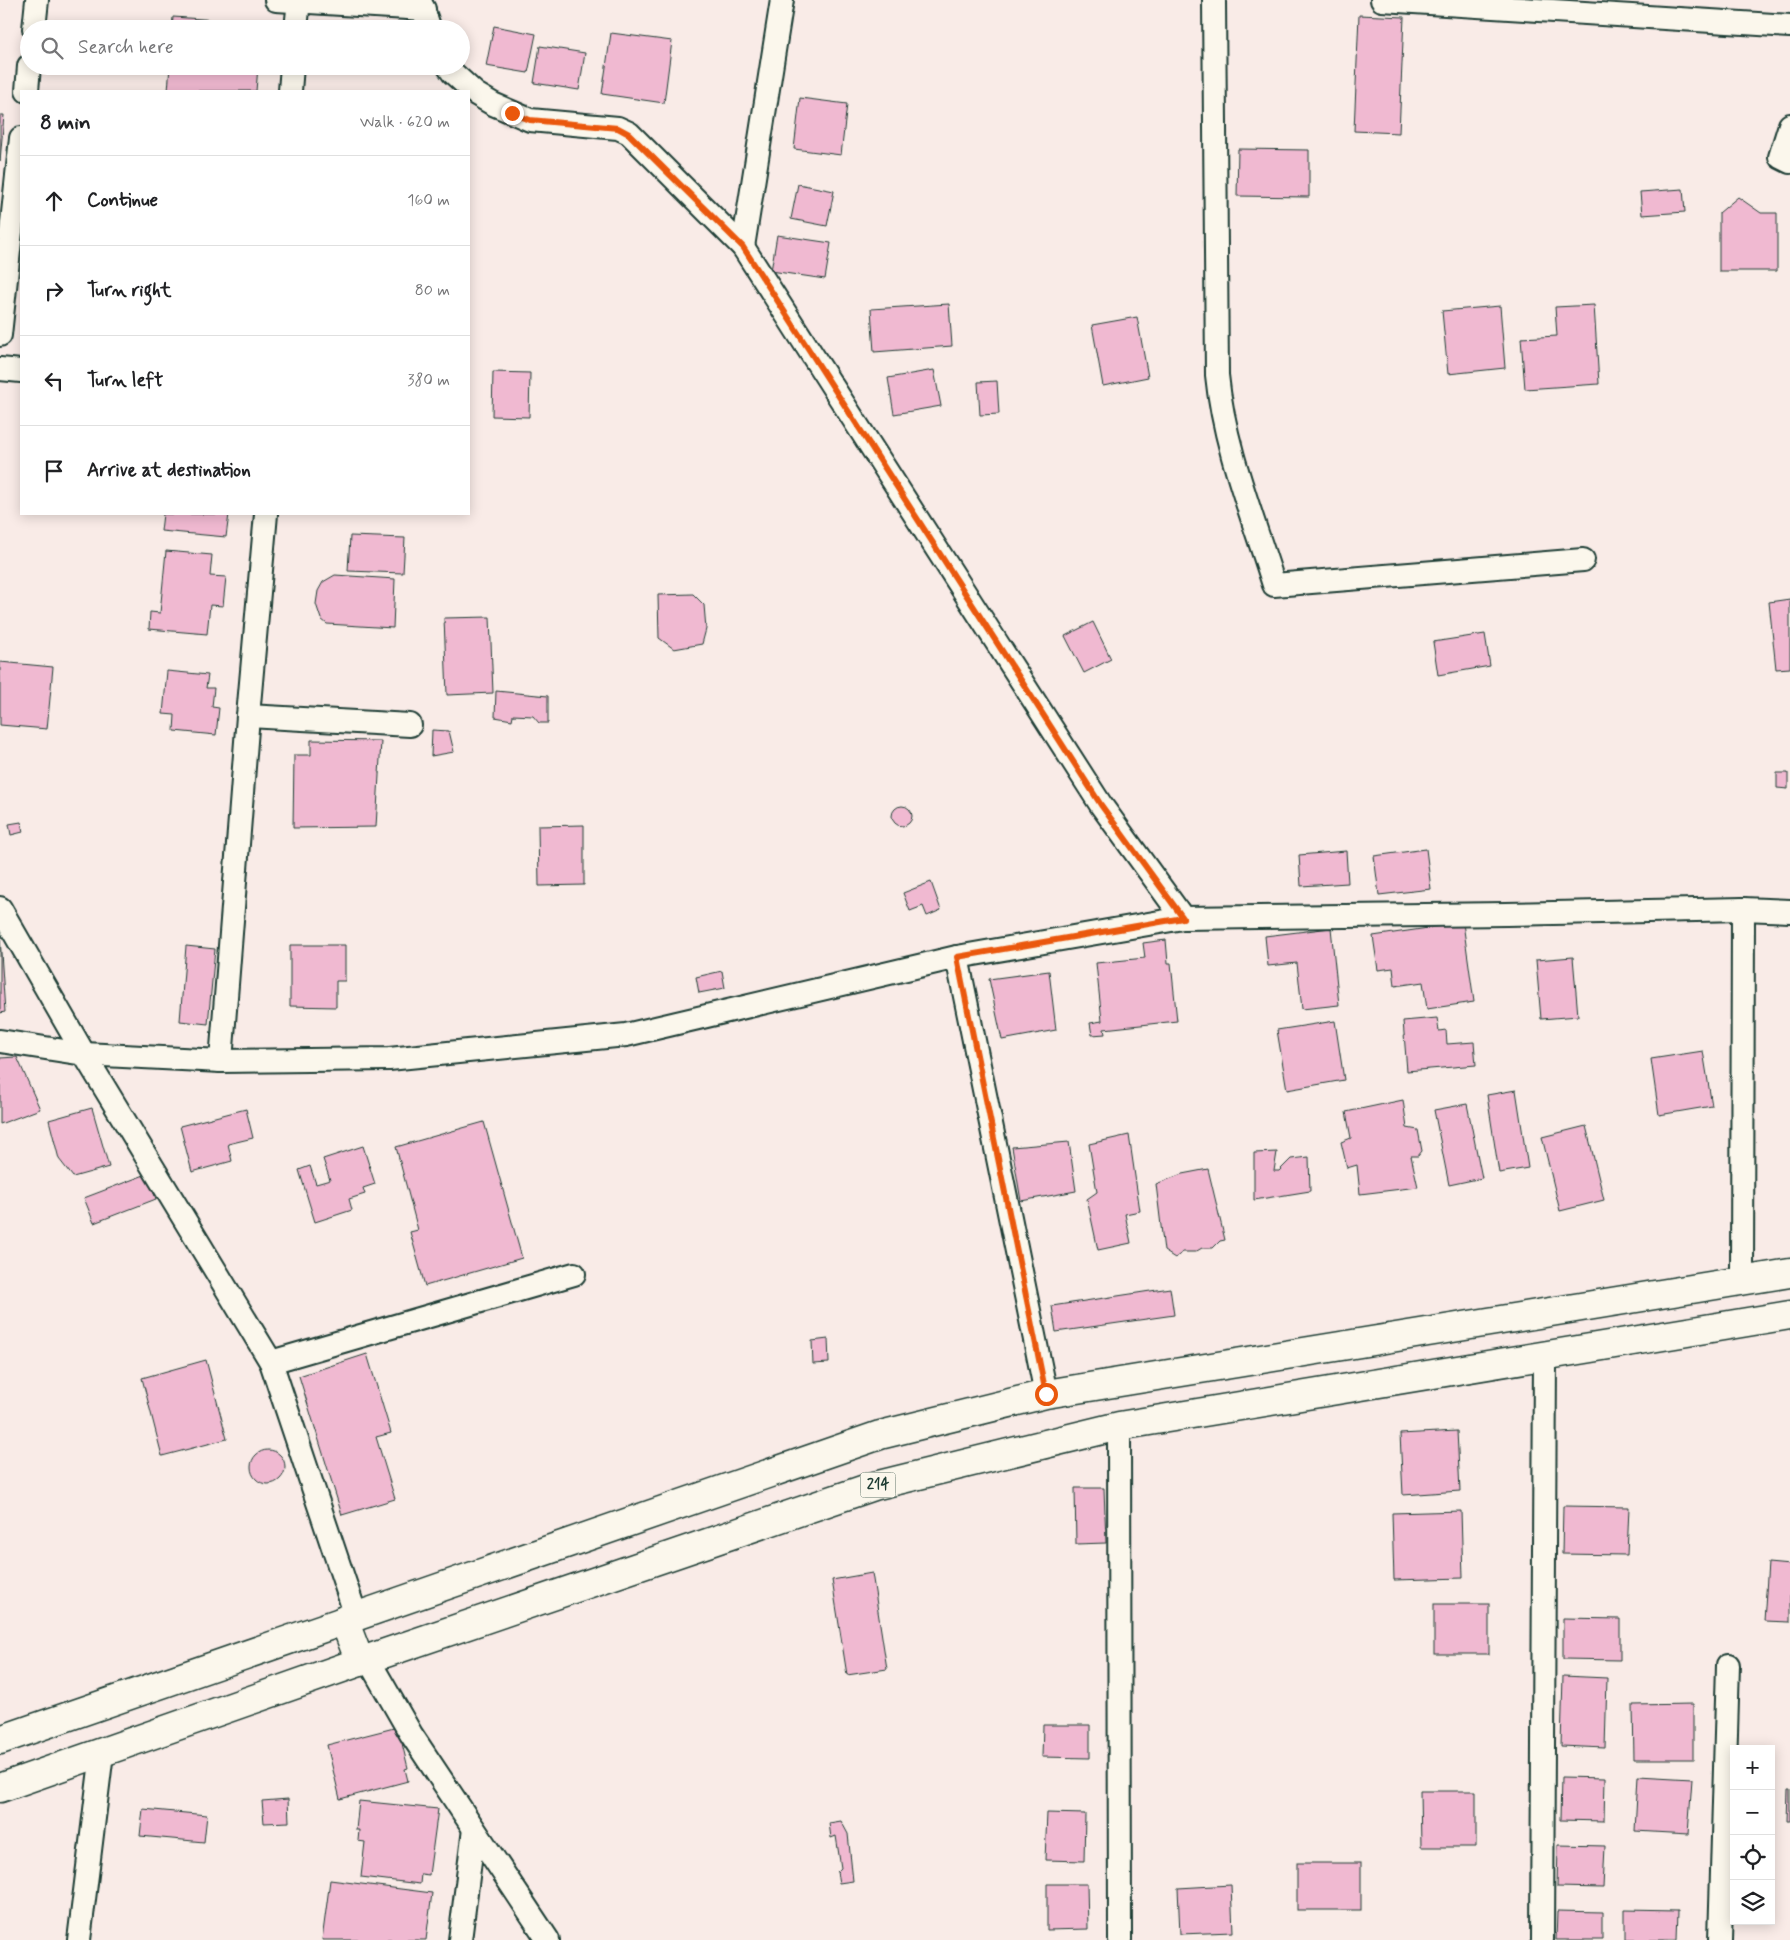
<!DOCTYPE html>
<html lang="en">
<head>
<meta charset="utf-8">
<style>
	:root { --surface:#fff; --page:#f2f2f2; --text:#202124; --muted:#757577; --line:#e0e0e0 }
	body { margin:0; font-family:Mynerve,sans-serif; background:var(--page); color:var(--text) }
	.controls { position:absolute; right:15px; bottom:15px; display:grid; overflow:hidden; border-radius:0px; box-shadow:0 2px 12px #0003 }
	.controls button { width:45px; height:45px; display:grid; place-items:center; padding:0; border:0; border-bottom:1px solid var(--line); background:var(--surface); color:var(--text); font:25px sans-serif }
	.stop { position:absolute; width:15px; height:15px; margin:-11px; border:4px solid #ea580c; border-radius:50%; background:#fff }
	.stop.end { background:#ea580c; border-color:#fff; box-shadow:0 1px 5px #0008 }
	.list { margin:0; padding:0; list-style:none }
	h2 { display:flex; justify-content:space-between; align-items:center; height:65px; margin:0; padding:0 20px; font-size:21px }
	h2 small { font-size:16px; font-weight:400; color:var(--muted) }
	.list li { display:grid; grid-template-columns:32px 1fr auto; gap:15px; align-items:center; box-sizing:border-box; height:90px; padding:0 20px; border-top:1px solid var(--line) }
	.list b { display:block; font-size:19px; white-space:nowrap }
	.list em { font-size:16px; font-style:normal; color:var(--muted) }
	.icon { flex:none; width:28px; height:28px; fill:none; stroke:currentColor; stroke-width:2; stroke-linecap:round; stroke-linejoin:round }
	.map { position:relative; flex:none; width:1790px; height:1940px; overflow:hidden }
	.search { position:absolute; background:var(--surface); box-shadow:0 2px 12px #0003; left:20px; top:20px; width:450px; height:55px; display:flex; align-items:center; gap:12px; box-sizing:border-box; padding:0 18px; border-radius:28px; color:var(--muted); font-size:19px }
	.panel { position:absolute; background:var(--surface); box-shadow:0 2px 12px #0003; left:20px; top:90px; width:450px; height:425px; border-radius:0px }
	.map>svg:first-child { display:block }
	.building { fill:#f0b9d1; stroke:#1f3d34 }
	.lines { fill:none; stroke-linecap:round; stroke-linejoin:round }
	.street-casing { stroke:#1f3d34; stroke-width:26 }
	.secondary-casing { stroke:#1f3d34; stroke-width:31 }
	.highway-casing { stroke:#1f3d34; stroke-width:31 }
	.street { stroke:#fbf7ec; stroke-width:22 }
	.secondary { stroke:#fbf7ec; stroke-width:28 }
	.highway { stroke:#fbf7ec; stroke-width:28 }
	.route { stroke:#ea580c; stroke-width:6 }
	.labels { text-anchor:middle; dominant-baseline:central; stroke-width:4; stroke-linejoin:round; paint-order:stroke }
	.shield { fill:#fbf7ec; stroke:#61756b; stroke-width:1 }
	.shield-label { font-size:15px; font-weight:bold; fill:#1f3d34 }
</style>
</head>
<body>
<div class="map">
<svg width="1790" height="1940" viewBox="0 0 1790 1940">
	<rect width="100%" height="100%" fill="#f9ebe7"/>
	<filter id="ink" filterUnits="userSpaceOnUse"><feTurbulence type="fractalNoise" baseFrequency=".02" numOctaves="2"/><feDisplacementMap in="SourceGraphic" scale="10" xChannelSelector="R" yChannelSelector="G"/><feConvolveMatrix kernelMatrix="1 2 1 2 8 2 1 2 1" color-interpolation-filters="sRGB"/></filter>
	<g filter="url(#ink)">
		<g class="building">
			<path d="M 1359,15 L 1404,17 L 1399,133 L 1354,131 Z"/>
			<path d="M 173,17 L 261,23 L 261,29 L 172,29 Z"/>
			<path d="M 494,26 L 536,34 L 528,73 L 486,66 Z"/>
			<path d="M 611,33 L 672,41 L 664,103 L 602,94 Z"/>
			<path d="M 540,46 L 585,53 L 579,90 L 534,83 Z"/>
			<path d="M 170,66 L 258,66 L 256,91 L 168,91 Z"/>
			<path d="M 800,98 L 847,104 L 841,155 L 794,149 Z"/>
			<path d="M 0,115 L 4,115 L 0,161 Z"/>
			<path d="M 1238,149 L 1309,150 L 1309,197 L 1237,196 Z"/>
			<path d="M 798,184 L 834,191 L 827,226 L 791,219 Z"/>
			<path d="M 1683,189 L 1685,212 L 1642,215 L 1640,192 Z"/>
			<path d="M 1738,197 L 1761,213 L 1777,213 L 1777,271 L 1719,271 L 1719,213 Z"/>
			<path d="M 777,235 L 831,243 L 825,279 L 771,271 Z"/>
			<path d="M 949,304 L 952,346 L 874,352 L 871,309 Z"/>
			<path d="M 1594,305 L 1599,384 L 1525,389 L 1521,338 L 1557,336 L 1555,307 Z"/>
			<path d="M 1500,306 L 1505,368 L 1448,374 L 1442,311 Z"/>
			<path d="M 1137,317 L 1148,377 L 1103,386 L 1092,325 Z"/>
			<path d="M 934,370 L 941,406 L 894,414 L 888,378 Z"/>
			<path d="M 493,372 L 530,373 L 529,417 L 492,416 Z"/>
			<path d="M 997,381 L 999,414 L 980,415 L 978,382 Z"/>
			<path d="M 163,514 L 229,514 L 226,537 L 161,531 Z"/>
			<path d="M 350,536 L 405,538 L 403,573 L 348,571 Z"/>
			<path d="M 166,551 L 212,555 L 210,576 L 226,577 L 223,606 L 210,605 L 207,634 L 149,629 L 150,612 L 160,613 Z"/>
			<path d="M 335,575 L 395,579 L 393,628 L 327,624 L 321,619 L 316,604 L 318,591 L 323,582 Z"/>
			<path d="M 693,594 L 704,605 L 706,629 L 702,644 L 674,649 L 659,638 L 658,595 Z"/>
			<path d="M 1790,599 L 1790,668 L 1776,669 L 1769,602 Z"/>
			<path d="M 490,617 L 493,693 L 447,695 L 444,618 Z"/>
			<path d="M 1093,622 L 1111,659 L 1084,673 L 1065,636 Z"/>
			<path d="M 1485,634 L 1490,666 L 1438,675 L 1433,642 Z"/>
			<path d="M 0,662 L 53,667 L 47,729 L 0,725 Z"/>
			<path d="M 167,671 L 208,675 L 206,688 L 214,688 L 212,707 L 219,708 L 216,735 L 174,731 L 175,715 L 163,714 Z"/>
			<path d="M 496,691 L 548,696 L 548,723 L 539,723 L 533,716 L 513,715 L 512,720 L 495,717 Z"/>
			<path d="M 432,730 L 449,731 L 454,752 L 431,756 Z"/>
			<path d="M 311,740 L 381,741 L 376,827 L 293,828 L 294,755 L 311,755 Z"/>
			<path d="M 1777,773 L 1788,773 L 1788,789 L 1777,788 Z"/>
			<circle cx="902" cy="816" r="10"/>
			<path d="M 21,822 L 23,832 L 11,835 L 9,824 Z"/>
			<path d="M 584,825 L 584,885 L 539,886 L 538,826 Z"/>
			<path d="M 1426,849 L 1431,889 L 1379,895 L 1374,856 Z"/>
			<path d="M 1346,851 L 1348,883 L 1301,886 L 1299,855 Z"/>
			<path d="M 931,882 L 941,910 L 927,916 L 923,906 L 910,911 L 903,893 Z"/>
			<path d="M 1463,923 L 1474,1002 L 1427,1009 L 1423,982 L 1395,986 L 1393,968 L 1378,970 L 1373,936 Z"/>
			<path d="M 1331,928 L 1339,1005 L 1302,1009 L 1297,963 L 1268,966 L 1265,936 Z"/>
			<path d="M 0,937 L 5,1012 L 0,1013 Z"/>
			<path d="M 1166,940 L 1168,963 L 1171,963 L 1177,1021 L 1104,1029 L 1105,1034 L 1092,1035 L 1090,1023 L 1102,1021 L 1096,963 L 1145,958 L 1143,943 Z"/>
			<path d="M 290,945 L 345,945 L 345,981 L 336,981 L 336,1007 L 290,1006 Z"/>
			<path d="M 186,946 L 215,949 L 208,1024 L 180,1021 Z"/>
			<path d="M 1573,957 L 1578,1016 L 1541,1019 L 1536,960 Z"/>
			<path d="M 722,971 L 725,988 L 699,993 L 696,977 Z"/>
			<path d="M 1049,971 L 1056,1030 L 1002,1040 L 989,979 Z"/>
			<path d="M 1437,1018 L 1439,1031 L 1446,1030 L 1447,1044 L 1474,1042 L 1476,1065 L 1407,1071 L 1403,1021 Z"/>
			<path d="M 1335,1021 L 1344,1080 L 1287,1090 L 1277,1030 Z"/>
			<path d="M 1703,1051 L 1712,1106 L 1659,1115 L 1651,1059 Z"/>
			<path d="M 17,1057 L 40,1109 L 0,1124 L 0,1058 Z"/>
			<path d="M 1516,1090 L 1528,1168 L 1499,1173 L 1487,1095 Z"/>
			<path d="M 1403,1100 L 1407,1128 L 1418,1130 L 1422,1151 L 1418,1156 L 1411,1156 L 1418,1187 L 1360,1194 L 1357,1165 L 1347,1168 L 1341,1142 L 1351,1138 L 1346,1112 Z"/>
			<path d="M 1467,1104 L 1482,1178 L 1449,1185 L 1434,1110 Z"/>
			<path d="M 92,1108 L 109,1167 L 73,1177 L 59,1159 L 49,1120 Z"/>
			<path d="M 246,1109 L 253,1138 L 228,1144 L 232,1161 L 192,1172 L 180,1126 Z"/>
			<path d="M 484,1122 L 522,1258 L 425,1286 L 410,1232 L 418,1230 L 396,1147 Z"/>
			<path d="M 1586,1126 L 1604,1200 L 1560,1211 L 1542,1137 Z"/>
			<path d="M 1129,1135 L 1140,1211 L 1125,1214 L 1131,1243 L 1098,1250 L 1087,1199 L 1097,1192 L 1089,1144 Z"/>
			<path d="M 1069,1142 L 1076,1191 L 1021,1201 L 1012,1147 Z"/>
			<path d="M 363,1146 L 375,1184 L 363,1188 L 365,1194 L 349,1199 L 352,1210 L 315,1222 L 299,1170 L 310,1166 L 316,1184 L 330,1180 L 323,1159 Z"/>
			<path d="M 1277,1152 L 1274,1171 L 1279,1171 L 1291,1159 L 1309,1157 L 1310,1191 L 1254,1200 L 1254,1153 Z"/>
			<path d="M 1208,1169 L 1225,1240 L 1220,1241 L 1213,1248 L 1202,1248 L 1195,1252 L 1183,1252 L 1175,1258 L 1164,1251 L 1156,1184 L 1182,1174 Z"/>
			<path d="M 147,1174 L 156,1199 L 94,1223 L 84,1198 Z"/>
			<path d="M 1170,1288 L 1174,1315 L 1056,1332 L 1052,1306 Z"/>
			<path d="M 828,1339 L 829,1363 L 813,1364 L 812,1341 Z"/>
			<path d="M 367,1354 L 391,1433 L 376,1437 L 395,1499 L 342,1515 L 299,1376 Z"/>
			<path d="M 206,1360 L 227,1439 L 162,1456 L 142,1378 Z"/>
			<path d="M 1457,1431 L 1460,1491 L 1403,1495 L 1400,1434 Z"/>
			<circle cx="268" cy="1467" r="17"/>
			<path d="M 1075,1488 L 1104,1488 L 1106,1543 L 1076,1544 Z"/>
			<path d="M 1563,1506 L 1629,1507 L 1627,1555 L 1562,1554 Z"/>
			<path d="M 1461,1511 L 1463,1578 L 1394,1580 L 1392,1513 Z"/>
			<path d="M 1768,1563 L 1790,1565 L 1790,1622 L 1764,1621 Z"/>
			<path d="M 872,1573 L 887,1669 L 847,1675 L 832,1580 Z"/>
			<rect x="1434" y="1604" width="55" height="50"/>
			<path d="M 1563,1618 L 1620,1619 L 1620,1660 L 1563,1659 Z"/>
			<path d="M 1563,1676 L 1607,1678 L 1605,1748 L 1561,1746 Z"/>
			<path d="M 1693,1704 L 1693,1759 L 1634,1759 L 1633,1705 Z"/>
			<path d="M 1043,1725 L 1090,1725 L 1090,1758 L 1042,1757 Z"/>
			<path d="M 398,1727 L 408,1768 L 405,1769 L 408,1781 L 340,1799 L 327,1745 Z"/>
			<path d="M 1638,1776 L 1692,1779 L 1688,1834 L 1635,1831 Z"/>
			<path d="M 1561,1777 L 1605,1778 L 1604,1821 L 1560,1820 Z"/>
			<path d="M 1788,1790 L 1790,1790 L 1790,1821 L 1787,1821 Z"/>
			<path d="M 1420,1791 L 1476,1791 L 1476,1847 L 1421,1847 Z"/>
			<path d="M 288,1799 L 289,1822 L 264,1823 L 262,1801 Z"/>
			<path d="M 359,1801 L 438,1809 L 429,1875 L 421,1874 L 420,1884 L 361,1877 L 365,1842 L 358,1841 L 359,1830 L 356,1830 Z"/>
			<path d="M 143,1809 L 207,1815 L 204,1842 L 140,1836 Z"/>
			<path d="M 1047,1813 L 1085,1814 L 1084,1861 L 1045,1860 Z"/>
			<path d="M 841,1821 L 848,1834 L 853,1881 L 839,1883 L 837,1872 L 841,1868 L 836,1836 L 831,1838 L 829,1823 Z"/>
			<path d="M 1558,1845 L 1605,1846 L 1603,1888 L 1557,1887 Z"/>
			<rect x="1297" y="1863" width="64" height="47"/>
			<path d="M 330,1880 L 432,1893 L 426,1940 L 322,1940 Z"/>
			<path d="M 1047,1884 L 1087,1884 L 1088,1929 L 1047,1930 Z"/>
			<path d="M 1231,1885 L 1233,1932 L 1180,1934 L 1178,1888 Z"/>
			<path d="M 1625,1910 L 1678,1911 L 1677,1940 L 1625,1940 Z"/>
			<path d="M 1557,1911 L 1602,1912 L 1602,1940 L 1556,1940 Z"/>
		</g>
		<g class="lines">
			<g class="street-casing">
				<g id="street">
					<path d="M 276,0 L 424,9"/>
					<path d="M 420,0 L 430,29"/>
					<path d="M 1214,0 L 1217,375 C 1224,447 1253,517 1274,585 L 1583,560"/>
					<path d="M 1382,0 L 1790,26"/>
					<path d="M 34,29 L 37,0"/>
					<path d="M 296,29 L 299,0"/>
					<path d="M 448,66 L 453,73 L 476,94 L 493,104 L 530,120 L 618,128 L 629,133 L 743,247 L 1101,805 L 1183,918"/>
					<path d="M 27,91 L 29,66"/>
					<path d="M 290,91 L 292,66"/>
					<path d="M 1790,125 L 1780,157 L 1790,162"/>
					<path d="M 743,247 L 782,0"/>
					<path d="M 0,335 L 21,138"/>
					<path d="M 0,369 L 21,371"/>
					<path d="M 248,716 L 410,725"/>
					<path d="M 0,908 L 84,1054 L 271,1362 L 356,1616"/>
					<path d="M 957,957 L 1046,1394"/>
					<path d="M 0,1041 L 84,1054 L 221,1061 L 389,1059 L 626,1035 L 957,957 L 1183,918 L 1506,914 L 1743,909 L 1790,911"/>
					<path d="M 221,1061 L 248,716 L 266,514"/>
					<path d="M 1742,1280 L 1743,909"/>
					<path d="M 271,1362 L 574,1274"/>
					<path d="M 1119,1426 L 1120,1940"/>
					<path d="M 368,1659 L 411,1734 L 548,1940"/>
					<path d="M 79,1940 L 102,1753"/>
					<path d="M 460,1940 L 474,1829"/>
					<path d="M 1542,1940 L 1545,1355"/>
					<path d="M 1720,1940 L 1728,1665"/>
				</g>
			</g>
			<g class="secondary-casing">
				<path id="secondary" d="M 344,1620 L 360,1662"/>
			</g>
			<g class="highway-casing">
				<g id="highway">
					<path d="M 0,1740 L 880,1435 L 1046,1394 L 1790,1273"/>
					<path d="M 0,1788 L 368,1659 L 874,1486 L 1119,1426 L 1790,1315"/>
				</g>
			</g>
			<use href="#street" class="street"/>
			<use href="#secondary" class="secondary"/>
			<use href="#highway" class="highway"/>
		</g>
	</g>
	<g class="lines" filter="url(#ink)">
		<path class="route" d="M 512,113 L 530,120 L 618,128 L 629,134 L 743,247 L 1101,805 L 1183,918 L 957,957 L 1046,1394"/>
	</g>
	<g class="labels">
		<rect class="shield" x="860.5" y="1472.5" width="35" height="25" rx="4"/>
		<g class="shield-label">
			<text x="878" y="1485">214</text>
		</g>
	</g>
</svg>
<div class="controls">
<button>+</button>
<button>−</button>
<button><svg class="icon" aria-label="locate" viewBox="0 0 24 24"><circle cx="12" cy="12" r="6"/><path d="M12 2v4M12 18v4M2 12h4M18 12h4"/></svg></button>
<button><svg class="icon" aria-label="layers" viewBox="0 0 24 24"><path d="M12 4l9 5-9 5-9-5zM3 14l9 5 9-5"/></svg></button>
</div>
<div class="stop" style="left:1046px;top:1394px"></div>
<div class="stop end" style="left:512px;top:113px"></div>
<div class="search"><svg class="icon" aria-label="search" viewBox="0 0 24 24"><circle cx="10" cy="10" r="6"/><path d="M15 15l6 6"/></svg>Search here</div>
<section class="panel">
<h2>8 min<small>Walk · 620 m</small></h2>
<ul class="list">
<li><svg class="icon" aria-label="ahead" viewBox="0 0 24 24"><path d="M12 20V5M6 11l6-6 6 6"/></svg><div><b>Continue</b></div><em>160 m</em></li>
<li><svg class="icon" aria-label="right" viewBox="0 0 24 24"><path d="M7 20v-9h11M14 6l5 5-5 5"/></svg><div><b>Turn right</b></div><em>80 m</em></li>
<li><svg class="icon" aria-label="left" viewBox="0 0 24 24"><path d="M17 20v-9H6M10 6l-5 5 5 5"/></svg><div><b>Turn left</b></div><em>380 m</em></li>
<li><svg class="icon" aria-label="arrive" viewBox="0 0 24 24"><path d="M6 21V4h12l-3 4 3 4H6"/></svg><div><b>Arrive at destination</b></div></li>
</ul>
</section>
</div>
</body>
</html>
